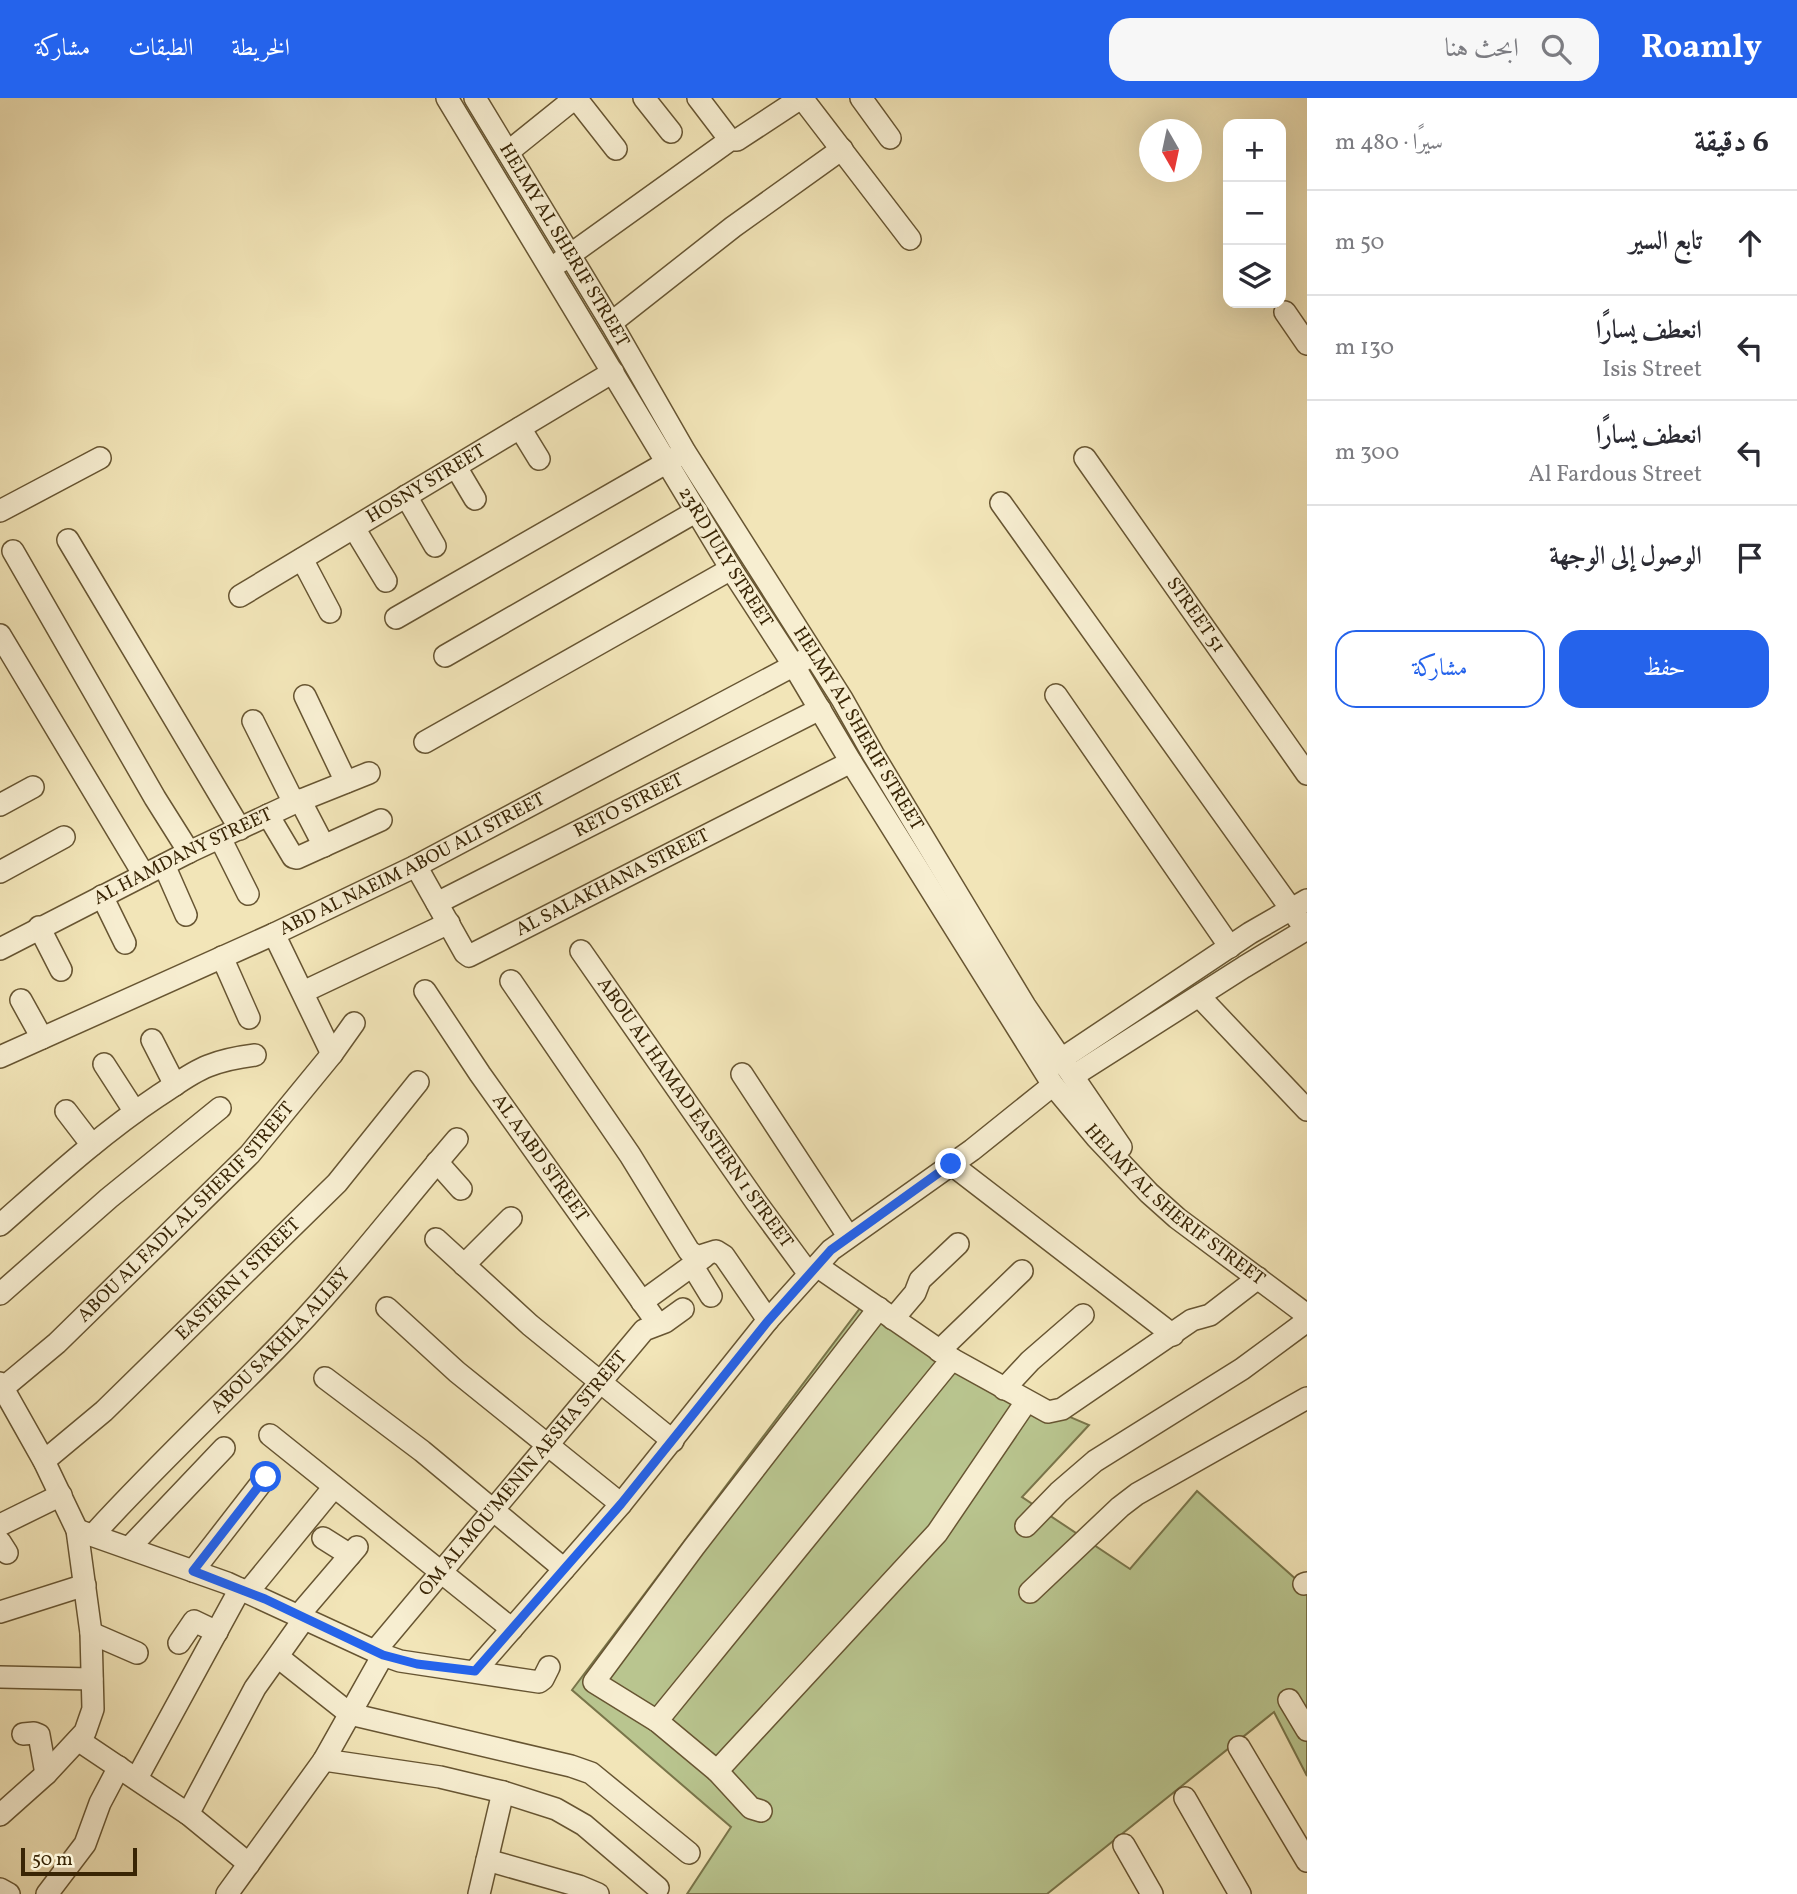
<!DOCTYPE html>
<html lang="ar">
<head>
<meta charset="utf-8">
<style>
	:root { --surface:#fff; --page:#f7f7f7; --text:#2b2b33; --muted:#7c7c81; --line:#e1e1e2; --accent:#2563eb }
	body { margin:0; font-family:Vollkorn,Amiri,serif; background:var(--page); color:var(--text); direction:rtl }
	.controls { position:absolute; right:21px; top:21px; display:grid; overflow:hidden; border-radius:14px; box-shadow:0 7px 28px #0002 }
	.controls button { width:63px; height:63px; display:grid; place-items:center; padding:0; border:0; border-bottom:2px solid var(--line); background:var(--surface); color:var(--text); font:35px sans-serif }
	.compass { position:absolute; left:1139px; top:21px; width:63px; height:63px; border-radius:50%; background:var(--surface); box-shadow:0 7px 28px #0002; rotate:171deg }
	.scale { position:absolute; left:21px; bottom:18px; width:116px; box-sizing:border-box; padding-left:7px; border:4px solid #392505; border-top:0; font-size:19px; line-height:24px; white-space:nowrap; color:#392505; -webkit-text-stroke:5px #f7eed1; paint-order:stroke }
	.stop { position:absolute; width:21px; height:21px; margin:-16px; border:5px solid #2563eb; border-radius:50%; background:#fff }
	.stop.end { background:#2563eb; border-color:#fff; box-shadow:0 2px 7px #0008 }
	.list { margin:0; padding:0; list-style:none }
	h2 { display:flex; justify-content:space-between; align-items:center; height:91px; margin:0; padding:0 28px; font-size:30px }
	h2 small { font-size:23px; font-weight:400; color:var(--muted) }
	.list li { display:grid; grid-template-columns:46px 1fr auto; gap:21px; align-items:center; box-sizing:border-box; height:105px; padding:0 28px; border-top:2px solid var(--line) }
	.list b { display:block; font-size:26px; white-space:nowrap }
	.list p { margin:0; font-size:23px; white-space:nowrap; color:var(--muted) }
	.list em { font-size:23px; font-style:normal; color:var(--muted) }
	.actions { display:flex; gap:14px; padding:21px 28px }
	.actions a { flex:1; padding:16px 0; border:2px solid var(--accent); border-radius:21px; text-align:center; font-size:24px; color:var(--accent) }
	.actions .main { background:var(--accent); color:#fff }
	.icon { flex:none; width:38px; height:38px; fill:none; stroke:currentColor; stroke-width:2; stroke-linecap:round; stroke-linejoin:round }
	.map { position:relative; flex:none; width:1307px; height:1796px; overflow:hidden; direction:ltr }
	header { display:flex; align-items:center; gap:42px; box-sizing:border-box; height:98px; padding:0 35px; background:var(--accent); color:#fff }
	header strong { font-size:33px }
	nav { display:flex; gap:38px; margin-inline-start:auto; font-size:24px }
	.search { width:490px; height:63px; background:var(--page); display:flex; align-items:center; gap:18px; box-sizing:border-box; padding:0 24px; border-radius:21px; color:var(--muted); font-size:26px }
	main { display:flex }
	aside { flex:1; background:var(--surface) }
	.map>svg:first-child { display:block }
	.green { fill:#b9c58f; stroke:#79754a; stroke-width:2 }
	.lines { fill:none; stroke-linecap:round; stroke-linejoin:round }
	.minor-casing { stroke:#675532; stroke-width:24 }
	.minor { stroke:#f7eed1; stroke-width:21 }
	.route { stroke:#2563eb; stroke-width:9 }
	.labels { text-anchor:middle; dominant-baseline:central; stroke-width:7; stroke-linejoin:round; paint-order:stroke }
	.street-label { font-size:19px; fill:#392505; stroke:#f7eed1 }
</style>
</head>
<body>
<header>
<strong>Roamly</strong>
<div class="search"><svg class="icon" aria-label="search" viewBox="0 0 24 24"><circle cx="10" cy="10" r="6"/><path d="M15 15l6 6"/></svg>ابحث هنا</div>
<nav><a>الخريطة</a><a>الطبقات</a><a>مشاركة</a></nav>
</header>
<main>
<aside>
<h2>6 دقيقة<small>سيرًا · 480 m</small></h2>
<ul class="list">
<li><svg class="icon" aria-label="ahead" viewBox="0 0 24 24"><path d="M12 20V5M6 11l6-6 6 6"/></svg><div><b>تابع السير</b></div><em>50 m</em></li>
<li><svg class="icon" aria-label="left" viewBox="0 0 24 24"><path d="M17 20v-9H6M10 6l-5 5 5 5"/></svg><div><b>انعطف يسارًا</b><p>Isis Street</p></div><em>130 m</em></li>
<li><svg class="icon" aria-label="left" viewBox="0 0 24 24"><path d="M17 20v-9H6M10 6l-5 5 5 5"/></svg><div><b>انعطف يسارًا</b><p>Al Fardous Street</p></div><em>300 m</em></li>
<li><svg class="icon" aria-label="arrive" viewBox="0 0 24 24"><path d="M6 21V4h12l-3 4 3 4H6"/></svg><div><b>الوصول إلى الوجهة</b></div></li>
</ul>
<div class="actions"><a class="main">حفظ</a><a>مشاركة</a></div>
</aside>
<div class="map">
<svg width="1307" height="1796" viewBox="0 0 1307 1796">
	<rect width="100%" height="100%" fill="#f2e5b8"/>
	<filter id="stains"><feTurbulence type="fractalNoise" baseFrequency=".00286" numOctaves="4"/><feColorMatrix values="0 0 0 0 .2 0 0 0 0 .09 0 0 0 0 .02 0 0 0 .5 -.17"/></filter>
	<radialGradient id="worn" r=".72"><stop offset=".6" stop-color="#630" stop-opacity="0"/><stop offset="1" stop-color="#630" stop-opacity=".3"/></radialGradient>
	<path class="green" d="M 864,1205 L 936,1262 L 1089,1327 L 1022,1399 L 1130,1471 L 1197,1393 L 1307,1491 L 1307,1678 L 1274,1614 L 1047,1796 L 687,1796 L 731,1729 L 572,1592 Z"/>
	<g class="lines">
		<g class="minor-casing">
			<g id="minor">
				<path id="s1" d="M 447,0 L 731,471 L 794,568 L 851,664 L 1053,987 L 1097,1040 L 1149,1095 L 1177,1120 L 1307,1217"/>
				<path id="s2" d="M 475,0 L 611,225 L 685,354 L 842,601 L 873,656 L 1025,908 L 1121,1049"/>
				<path d="M 576,0 L 616,51"/>
				<path d="M 644,0 L 671,34"/>
				<path d="M 698,0 L 730,42"/>
				<path d="M 802,0 L 910,141"/>
				<path d="M 861,0 L 890,40"/>
				<path d="M 508,54 L 575,0"/>
				<path d="M 560,164 L 730,42 L 737,42 L 801,0"/>
				<path d="M 1285,214 L 1307,246"/>
				<path d="M 611,225 L 733,129 L 842,51"/>
				<path d="M 520,330 L 539,361"/>
				<path id="s3" d="M 1085,360 L 1307,676"/>
				<path d="M 456,369 L 475,401"/>
				<path d="M 406,398 L 435,448"/>
				<path d="M 1001,405 L 1306,832"/>
				<path d="M 0,413 L 100,360"/>
				<path d="M 354,430 L 386,483"/>
				<path d="M 68,442 L 240,731"/>
				<path d="M 13,453 L 155,700 L 189,754"/>
				<path d="M 302,461 L 330,514"/>
				<path id="s4" d="M 240,498 L 613,274"/>
				<path d="M 396,520 L 678,358"/>
				<path d="M 0,537 L 144,777"/>
				<path d="M 445,558 L 697,413"/>
				<path d="M 1056,597 L 1230,849"/>
				<path d="M 305,598 L 346,684"/>
				<path d="M 253,623 L 294,705"/>
				<path d="M 425,644 L 731,471"/>
				<path d="M 300,702 L 324,748"/>
				<path d="M 0,707 L 33,689"/>
				<path d="M 268,717 L 293,759 L 297,760 L 381,722"/>
				<path d="M 220,740 L 248,796"/>
				<path d="M 164,767 L 186,817"/>
				<path id="s5" d="M 416,768 L 465,855 L 469,858 L 851,664"/>
				<path d="M 0,774 L 64,739"/>
				<path d="M 102,798 L 125,845"/>
				<path id="s6" d="M 437,805 L 820,611"/>
				<path d="M 39,829 L 61,872"/>
				<path d="M 274,836 L 332,956"/>
				<path id="s7" d="M 0,851 L 189,754 L 294,705 L 369,675"/>
				<path id="s8" d="M 581,853 L 756,1104 L 809,1176"/>
				<path d="M 222,859 L 249,920"/>
				<path d="M 511,883 L 630,1057 L 689,1153 L 697,1159 L 716,1153 L 724,1158 L 768,1222"/>
				<path id="s9" d="M 425,893 L 480,976 L 658,1226"/>
				<path d="M 303,894 L 449,825"/>
				<path d="M 1199,898 L 1307,1012"/>
				<path d="M 21,902 L 42,940"/>
				<path d="M 152,942 L 175,987"/>
				<path id="s10" d="M 0,959 L 274,836 L 416,768 L 804,562"/>
				<path d="M 104,966 L 135,1014"/>
				<path d="M 1051,968 L 1250,835 L 1307,802"/>
				<path d="M 742,976 L 848,1138"/>
				<path d="M 1073,978 L 1244,869 L 1307,831"/>
				<path d="M 66,1013 L 92,1047"/>
				<path d="M 437,1064 L 461,1091"/>
				<path d="M 951,1066 L 1173,1237"/>
				<path d="M 0,1127 C 51,1082 101,1036 158,998 C 174,988 190,975 208,968 C 223,962 239,959 255,957"/>
				<path d="M 436,1141 L 530,1227 L 673,1343"/>
				<path d="M 464,1167 L 511,1120"/>
				<path d="M 692,1167 L 711,1198"/>
				<path d="M 817,1168 L 952,1261 L 1048,1314 L 1062,1311 L 1192,1222 L 1210,1217 L 1258,1180"/>
				<path d="M 0,1196 L 109,1100 L 220,1010"/>
				<path d="M 642,1204 L 704,1159"/>
				<path d="M 387,1210 L 457,1274 L 621,1406"/>
				<path d="M 893,1221 L 915,1195 L 920,1182 L 958,1146"/>
				<path d="M 939,1253 L 1022,1173"/>
				<path d="M 325,1280 L 422,1353 L 564,1471"/>
				<path d="M 0,1285 L 44,1363 L 77,1432 L 91,1535 L 93,1611 L 85,1634 L 46,1676 L 0,1717"/>
				<path id="s11" d="M 3,1290 L 57,1245 L 250,1056 L 332,956 L 354,925"/>
				<path d="M 1004,1291 L 1030,1263 L 1083,1217"/>
				<path d="M 270,1337 L 512,1531"/>
				<path id="s12" d="M 44,1363 L 104,1313 L 337,1085 L 418,984"/>
				<path d="M 0,1427 L 61,1397"/>
				<path d="M 1026,1428 L 1059,1394 L 1095,1363 L 1242,1271 L 1307,1223"/>
				<path d="M 77,1432 L 227,1485 L 383,1557 L 400,1563 L 539,1584 L 543,1581 L 549,1569"/>
				<path id="s13" d="M 93,1437 C 152,1372 215,1313 276,1251 C 341,1185 397,1111 457,1041"/>
				<path d="M 323,1440 L 350,1457"/>
				<path d="M 0,1444 L 7,1455"/>
				<path d="M 129,1450 L 224,1350"/>
				<path d="M 193,1473 L 266,1379"/>
				<path d="M 1304,1486 L 1307,1485"/>
				<path d="M 248,1494 L 334,1389"/>
				<path d="M 1030,1494 L 1120,1409 L 1137,1396 L 1307,1300"/>
				<path d="M 0,1514 L 85,1487"/>
				<path d="M 298,1518 L 357,1449"/>
				<path d="M 91,1535 L 137,1555"/>
				<path d="M 179,1545 L 194,1523 L 217,1534"/>
				<path id="s14" d="M 375,1553 L 644,1232 L 665,1224 L 683,1211"/>
				<path d="M 278,1559 L 350,1616 L 571,1668 L 591,1675 L 689,1755"/>
				<path d="M 475,1573 L 621,1406 L 768,1222 L 831,1152 L 972,1052 L 1053,987"/>
				<path d="M 0,1579 L 92,1581"/>
				<path d="M 1289,1602 L 1307,1632"/>
				<path d="M 657,1623 L 952,1261"/>
				<path d="M 23,1636 L 34,1635 L 39,1637 L 46,1676"/>
				<path d="M 78,1642 L 188,1716 L 249,1766"/>
				<path d="M 1239,1649 L 1307,1763"/>
				<path d="M 324,1662 L 440,1679 L 503,1694 L 556,1711 L 584,1727 L 658,1790"/>
				<path d="M 717,1673 L 937,1435 L 1026,1304"/>
				<path d="M 137,1680 L 240,1491"/>
				<path d="M 1185,1700 L 1240,1796"/>
				<path d="M 761,1713 L 751,1710 L 717,1673 L 657,1623 L 594,1584 L 694,1449 L 879,1210"/>
				<path d="M 188,1716 L 255,1590 L 304,1521"/>
				<path d="M 1124,1747 L 1152,1796"/>
				<path d="M 487,1762 L 579,1788 L 598,1796"/>
				<path d="M 0,1791 L 9,1796"/>
				<path d="M 47,1796 L 85,1746 L 100,1705 L 119,1669"/>
				<path d="M 227,1796 L 324,1662 L 383,1557"/>
				<path d="M 479,1796 L 503,1694"/>
			</g>
		</g>
		<use href="#minor" class="minor"/>
	</g>
	<g class="lines">
		<path class="route" d="M 266,1379 L 193,1473 L 265,1501 L 383,1557 L 417,1566 L 475,1573 L 621,1406 L 768,1223 L 831,1152 L 951,1066"/>
	</g>
	<g class="labels">
		<g class="street-label">
			<text stroke="none"><textPath href="#s2" startOffset="172">HELMY AL SHERIF STREET</textPath></text>
			<text stroke="none"><textPath href="#s4" startOffset="217">HOSNY STREET</textPath></text>
			<text stroke="none"><textPath href="#s1" startOffset="537">23RD JULY STREET</textPath></text>
			<text stroke="none"><textPath href="#s3" startOffset="192">STREET 51</textPath></text>
			<text stroke="none"><textPath href="#s2" startOffset="738">HELMY AL SHERIF STREET</textPath></text>
			<text stroke="none"><textPath href="#s6" startOffset="215">RETO STREET</textPath></text>
			<text stroke="none"><textPath href="#s7" startOffset="205">AL HAMDANY STREET</textPath></text>
			<text stroke="none"><textPath href="#s10" startOffset="455">ABD AL NAEIM ABOU ALI STREET</textPath></text>
			<text stroke="none"><textPath href="#s5" startOffset="266">AL SALAKHANA STREET</textPath></text>
			<text stroke="none"><textPath href="#s8" startOffset="198">ABOU AL HAMAD EASTERN 1 STREET</textPath></text>
			<text stroke="none"><textPath href="#s9" startOffset="203">AL AABD STREET</textPath></text>
			<text stroke="none"><textPath href="#s1" startOffset="1330">HELMY AL SHERIF STREET</textPath></text>
			<text stroke="none"><textPath href="#s11" startOffset="254">ABOU AL FADL AL SHERIF STREET</textPath></text>
			<text stroke="none"><textPath href="#s12" startOffset="266">EASTERN 1 STREET</textPath></text>
			<text stroke="none"><textPath href="#s13" startOffset="270">ABOU SAKHLA ALLEY</textPath></text>
			<text stroke="none"><textPath href="#s14" startOffset="231">OM AL MOU'MENIN AESHA STREET</textPath></text>
		</g>
	</g>
	<rect width="100%" height="100%" filter="url(#stains)"/>
	<rect width="100%" height="100%" fill="url(#worn)"/>
</svg>
<div class="controls">
<button>+</button>
<button>−</button>
<button><svg class="icon" aria-label="layers" viewBox="0 0 24 24"><path d="M12 4l9 5-9 5-9-5zM3 14l9 5 9-5"/></svg></button>
</div>
<svg class="compass" viewBox="-18 -18 36 36"><path d="M0-13l5 13h-10z" fill="#e53935"/><path d="M0 13l5-13h-10z" fill="#7c7c81"/></svg>
<div class="scale">50 m</div>
<div class="stop" style="left:266px;top:1379px"></div>
<div class="stop end" style="left:951px;top:1066px"></div>
</div>
</main>
</body>
</html>
